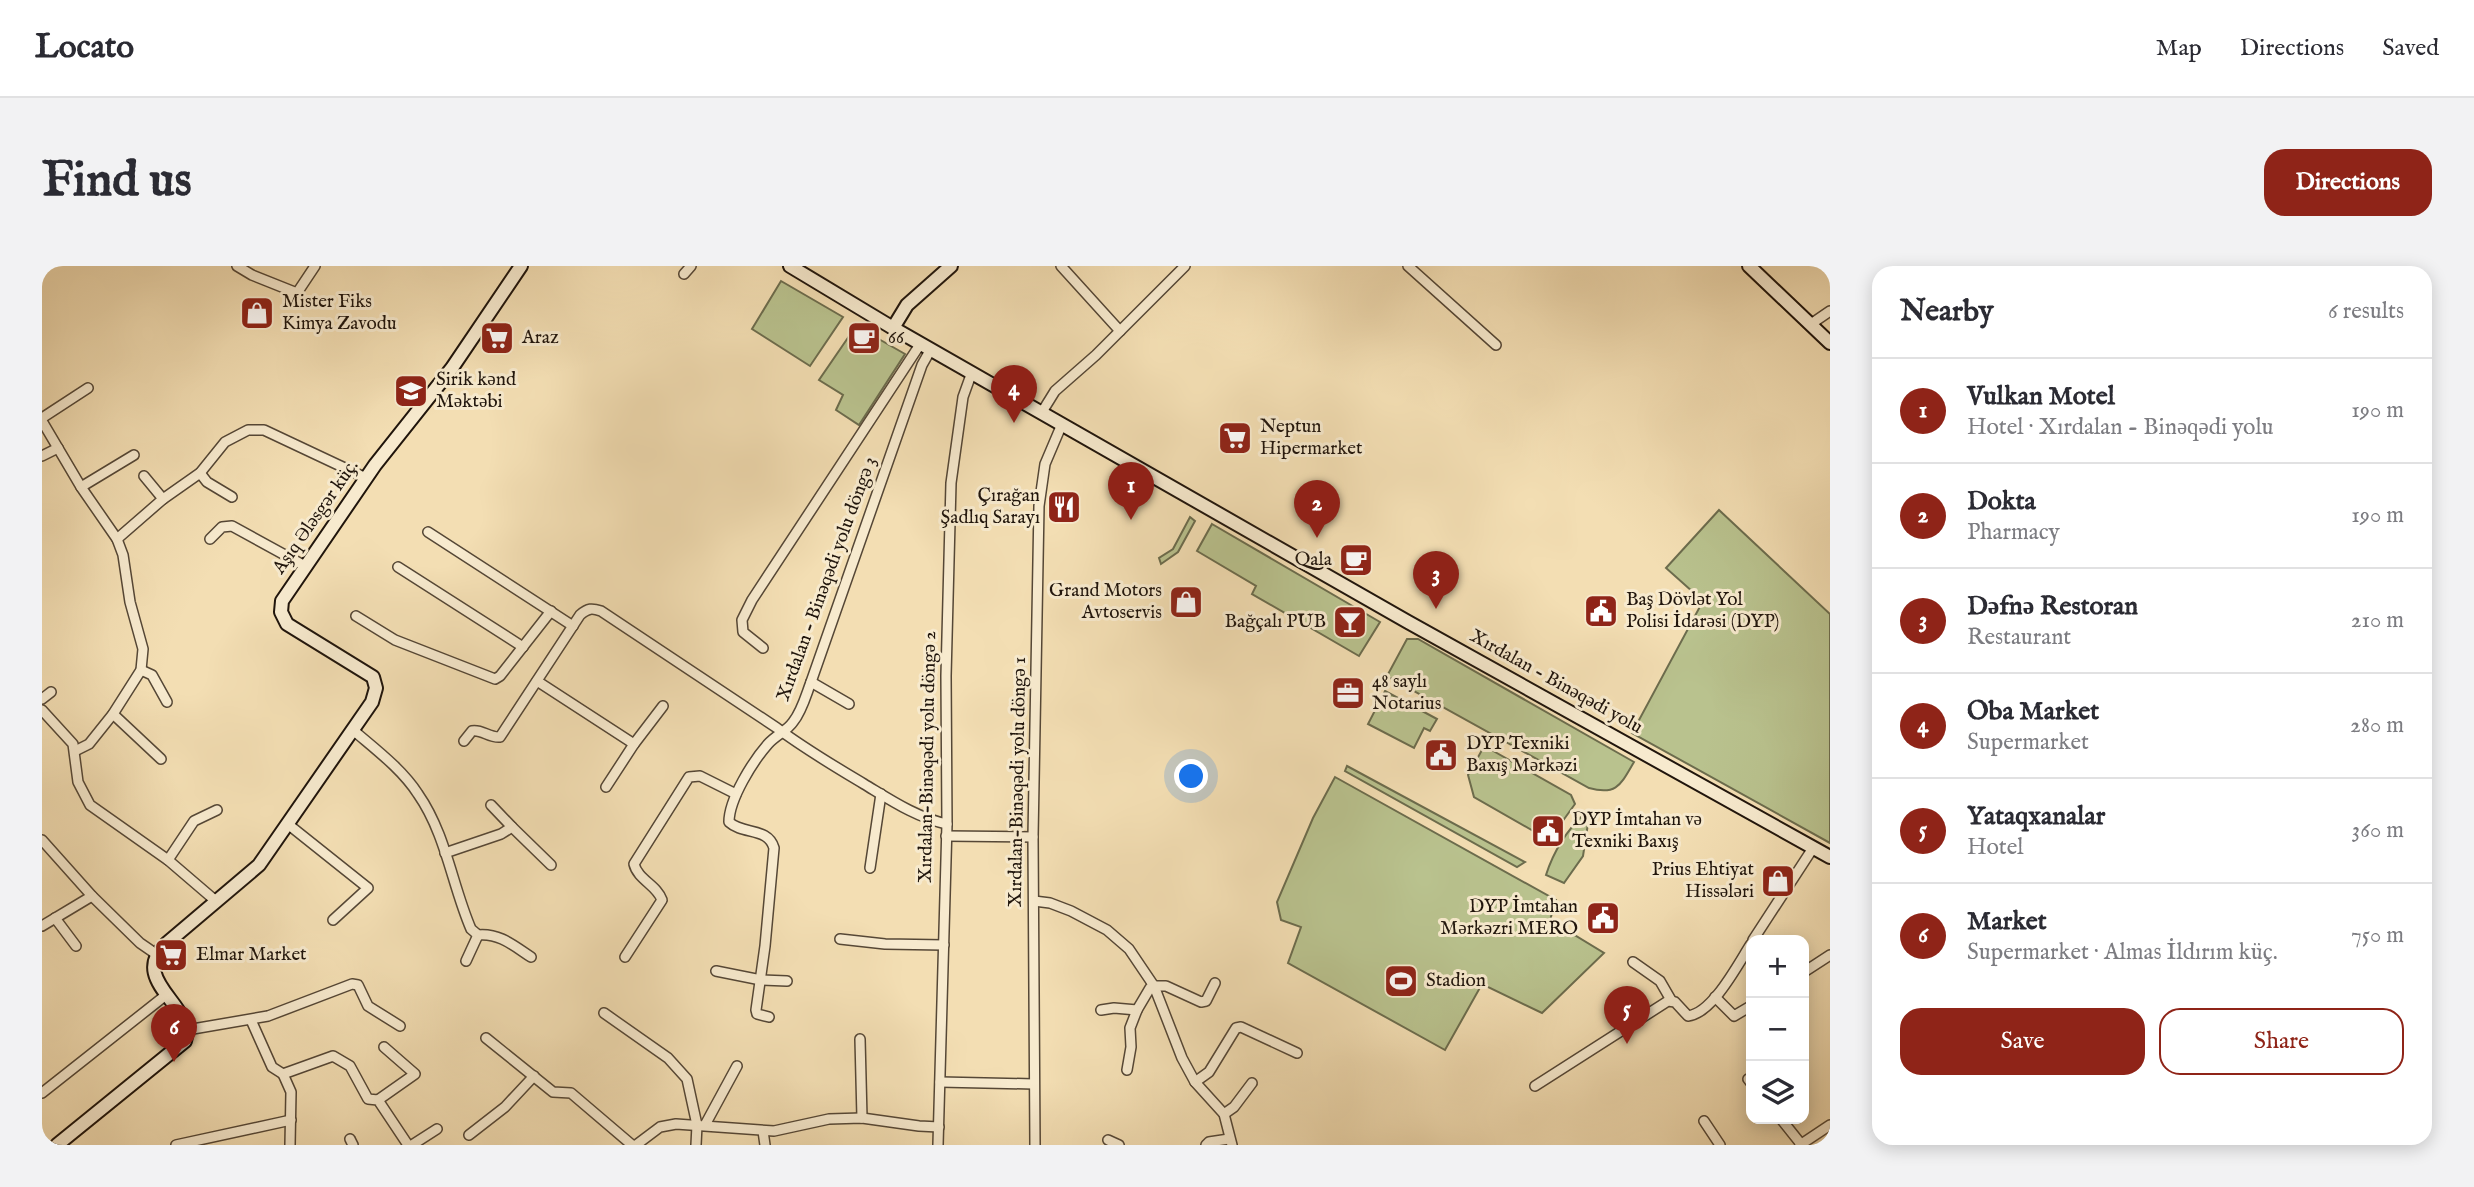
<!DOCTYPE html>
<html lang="en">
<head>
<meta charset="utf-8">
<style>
	:root { --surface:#fff; --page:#f2f2f3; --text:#2b2b33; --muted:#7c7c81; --line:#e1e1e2; --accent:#8f2418 }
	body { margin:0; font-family:"IM FELL English",serif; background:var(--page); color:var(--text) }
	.controls { position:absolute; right:21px; bottom:21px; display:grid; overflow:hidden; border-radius:14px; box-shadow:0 4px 18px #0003 }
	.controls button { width:63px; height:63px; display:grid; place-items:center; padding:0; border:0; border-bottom:2px solid var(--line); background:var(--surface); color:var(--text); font:35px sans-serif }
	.you { position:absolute; left:1150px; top:511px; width:24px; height:24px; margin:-18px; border:5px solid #fff; border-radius:50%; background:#1a73e8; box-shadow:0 0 0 10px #1a73e833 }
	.badge { display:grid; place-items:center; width:46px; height:46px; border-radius:50%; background:var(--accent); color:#fff; font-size:23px; font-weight:700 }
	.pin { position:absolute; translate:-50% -58px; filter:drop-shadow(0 2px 4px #0008) }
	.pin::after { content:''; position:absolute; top:37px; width:24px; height:21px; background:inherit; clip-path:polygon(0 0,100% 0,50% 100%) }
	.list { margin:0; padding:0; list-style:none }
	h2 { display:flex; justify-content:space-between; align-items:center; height:91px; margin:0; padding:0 28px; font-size:30px }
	h2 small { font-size:23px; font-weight:400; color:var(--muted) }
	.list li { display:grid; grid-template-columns:46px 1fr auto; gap:21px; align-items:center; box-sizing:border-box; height:105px; padding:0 28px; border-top:2px solid var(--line) }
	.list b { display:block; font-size:26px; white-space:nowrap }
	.list p { margin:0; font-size:23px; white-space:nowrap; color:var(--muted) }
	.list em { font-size:23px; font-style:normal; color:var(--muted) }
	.actions { display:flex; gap:14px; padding:21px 28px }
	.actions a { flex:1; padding:16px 0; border:2px solid var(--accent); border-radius:21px; text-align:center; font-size:24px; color:var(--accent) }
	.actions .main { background:var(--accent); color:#fff }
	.icon { flex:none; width:38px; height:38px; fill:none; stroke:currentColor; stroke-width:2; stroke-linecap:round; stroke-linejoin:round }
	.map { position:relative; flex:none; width:1788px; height:879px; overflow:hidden; border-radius:21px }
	header { display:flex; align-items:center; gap:42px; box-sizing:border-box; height:98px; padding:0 35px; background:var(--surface); border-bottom:2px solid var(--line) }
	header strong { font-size:33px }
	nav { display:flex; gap:38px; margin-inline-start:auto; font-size:24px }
	.intro { display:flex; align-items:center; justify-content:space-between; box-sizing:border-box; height:168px; padding:0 42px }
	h1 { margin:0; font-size:49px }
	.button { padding:18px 32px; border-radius:21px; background:var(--accent); color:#fff; font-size:24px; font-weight:700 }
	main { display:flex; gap:42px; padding:0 42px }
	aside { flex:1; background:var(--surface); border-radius:21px; box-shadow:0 4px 18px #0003 }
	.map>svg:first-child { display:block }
	.green { fill:#b9c28e; stroke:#6c6c4d; stroke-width:2 }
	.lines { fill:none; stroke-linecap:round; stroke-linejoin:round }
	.street-casing { stroke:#554736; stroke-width:12 }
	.secondary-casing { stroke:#20150c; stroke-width:16 }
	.street { stroke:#f7eace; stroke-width:9 }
	.secondary { stroke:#f7eace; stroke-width:12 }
	.labels { text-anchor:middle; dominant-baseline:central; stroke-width:6; stroke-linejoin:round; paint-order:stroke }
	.poi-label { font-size:19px; fill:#20150c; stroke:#f7eace; text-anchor:start }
	.street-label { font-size:19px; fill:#20150c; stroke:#f7eace }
</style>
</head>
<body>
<header>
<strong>Locato</strong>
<nav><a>Map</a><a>Directions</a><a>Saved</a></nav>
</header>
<div class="intro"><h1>Find us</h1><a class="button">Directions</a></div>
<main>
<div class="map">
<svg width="1788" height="879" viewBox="0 0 1788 879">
	<rect width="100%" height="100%" fill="#f3deb3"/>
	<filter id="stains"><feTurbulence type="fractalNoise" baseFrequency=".00286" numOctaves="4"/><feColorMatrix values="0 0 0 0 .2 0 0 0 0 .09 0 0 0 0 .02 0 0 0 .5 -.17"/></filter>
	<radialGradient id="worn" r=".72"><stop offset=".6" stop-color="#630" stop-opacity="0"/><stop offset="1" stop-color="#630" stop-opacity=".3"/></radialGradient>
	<g class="green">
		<path d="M 739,15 L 801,51 L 768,100 L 710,63 Z"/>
		<path d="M 814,60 L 863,88 L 817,159 L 794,144 L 801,129 L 777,114 Z"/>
		<path d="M 1677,244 L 1788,348 L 1788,577 L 1590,467 L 1661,335 L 1624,302 Z"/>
		<path d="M 1148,251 L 1153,255 L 1136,286 L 1119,298 L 1117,292 L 1131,283 Z"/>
		<path d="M 1170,258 L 1338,356 L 1317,390 L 1210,328 L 1214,320 L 1155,285 Z"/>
		<path d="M 1365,373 L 1376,373 L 1592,496 C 1579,518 1575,530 1547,522 L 1345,410 Z"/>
		<path d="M 1343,425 L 1395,453 L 1388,465 L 1382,462 L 1372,482 L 1326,458 Z"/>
		<path d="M 1446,482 L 1529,529 L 1533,538 L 1507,574 L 1432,531 L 1426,509 L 1440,484 Z"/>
		<path d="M 1305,500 L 1483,596 L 1475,601 L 1303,505 Z"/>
		<path d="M 1293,511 L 1514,634 L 1508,654 L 1562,687 L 1500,747 L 1440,718 L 1403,784 L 1246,697 L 1259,661 L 1239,654 L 1235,636 L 1271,552 Z"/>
		<path d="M 1543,547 L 1547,551 L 1541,590 L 1522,617 L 1504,609 C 1512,584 1524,565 1543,547 Z"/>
	</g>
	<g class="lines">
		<g class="street-casing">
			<g id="street">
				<path d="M 195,0 L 210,9 L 255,27 L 273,0"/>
				<path d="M 1019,0 L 1078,65"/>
				<path d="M 1366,0 L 1454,79"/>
				<path d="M 642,8 L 649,0"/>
				<path d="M 1769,58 L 1788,45"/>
				<path d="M 1000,146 L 1013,125 L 1054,89 L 1143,0"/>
				<path d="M 0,152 L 46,122"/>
				<path d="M 0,155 L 39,221 L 75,273 L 81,289 L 88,336 L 101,383 L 99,404 L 71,448 L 47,478 L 33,485"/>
				<path d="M 0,190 L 16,182"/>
				<path d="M 158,207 L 165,216 L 190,231"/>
				<path d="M 102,210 L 121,233"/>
				<path d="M 39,221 L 92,189"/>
				<path d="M 386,266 L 531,360"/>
				<path d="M 75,273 L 121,233 L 158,207 L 183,176 L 206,164 L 222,164 L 324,212"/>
				<path d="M 168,273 L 180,261 L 190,260 L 263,300"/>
				<path d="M 356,301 L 481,381"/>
				<path d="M 314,350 L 353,374 L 453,413 L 458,410 L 509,345"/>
				<path d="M 721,382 L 701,366 L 700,354 L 710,334 L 879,77"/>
				<path d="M 99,404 L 110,409 L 125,436"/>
				<path d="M 495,415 L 592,478"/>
				<path d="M 769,416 L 807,438"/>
				<path d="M 0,433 L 9,426"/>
				<path d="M 0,444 L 31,478 L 36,516 L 48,539 L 126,594 L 175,636"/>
				<path d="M 71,448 L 119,493"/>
				<path d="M 311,464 C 333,483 360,503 376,528 C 404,568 410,619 429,663 L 436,669 C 458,667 472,680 489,691"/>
				<path d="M 422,475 L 430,465 C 440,463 447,472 458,471 L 538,349 C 546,342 550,342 559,345 L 735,462 C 763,483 792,500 822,518 C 847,533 875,552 905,558"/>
				<path d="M 564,521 L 592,478 L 621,440"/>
				<path d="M 449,539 L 470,561"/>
				<path d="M 247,559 L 326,622 L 291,654"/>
				<path d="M 904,570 L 991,571"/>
				<path d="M 0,574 L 50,630 L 98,677 L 114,688"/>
				<path d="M 403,587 L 459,568 L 470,561 L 509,599"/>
				<path d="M 126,594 L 152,555 L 175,544"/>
				<path d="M 828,602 L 839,528"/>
				<path d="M 992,635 L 1008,637 L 1029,645 L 1065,664 L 1087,683 L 1112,720 L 1140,792 L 1153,816 L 1182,848 L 1190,879"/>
				<path d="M 13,652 L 34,680"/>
				<path d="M 0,660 L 50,630"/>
				<path d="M 798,673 L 843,678 L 902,679"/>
				<path d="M 1711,674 L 1771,582"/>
				<path d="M 583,691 L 620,634 C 615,619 596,614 592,598 L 647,511 L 658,510 L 694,528"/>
				<path d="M 424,695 L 436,669"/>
				<path d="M 1591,696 L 1618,715 L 1629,734"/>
				<path d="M 674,705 L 719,714 L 745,715"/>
				<path d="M 1762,706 L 1788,689"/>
				<path d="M 1673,731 L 1692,750 L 1709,740"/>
				<path d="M 1059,744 L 1072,742 L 1095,744"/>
				<path d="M 562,747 L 626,792 L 645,813 L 655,859 L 654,879"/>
				<path d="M 727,751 L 715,748 L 714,744 L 723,680 L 732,582 C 726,561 701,569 687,556 C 687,533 711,495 726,478 C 734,469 745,465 751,456 C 760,445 764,429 769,416 L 880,99 L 889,83"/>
				<path d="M 209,754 L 230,801 L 241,808 L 291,790 L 308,800 L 326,833 L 336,834 L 366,879"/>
				<path d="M 145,764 L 226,750 L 310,718 L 316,719 L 326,740 L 358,760"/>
				<path d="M 444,772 L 511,826 L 529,827 L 590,879"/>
				<path d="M 818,773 L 820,852"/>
				<path d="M 1085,804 L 1089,781 L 1088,762 L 1095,744 L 1108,722 L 1112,720 L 1124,720 L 1159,736 L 1164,735 L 1173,717"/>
				<path d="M 241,808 L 249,826 L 248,879"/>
				<path d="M 1706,813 L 1709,817"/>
				<path d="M 898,816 L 992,818"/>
				<path d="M 1153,816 L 1167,806 L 1194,762 L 1199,761 L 1255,787"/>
				<path d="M 1493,820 L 1626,735 L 1633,736 L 1646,750 C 1671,747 1696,698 1709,678"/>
				<path d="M 0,827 L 124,729"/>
				<path d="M 336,834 L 373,808 L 342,781"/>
				<path d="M 1182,848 L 1192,841 L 1210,817"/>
				<path d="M 1739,853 L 1759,878"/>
				<path d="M 1662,855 L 1678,879"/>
				<path d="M 663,859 L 695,800"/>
				<path d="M 721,865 L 723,879"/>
				<path d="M 427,869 L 463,841 L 492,810"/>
				<path d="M 308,873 L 311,879"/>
				<path d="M 1066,874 L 1077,879"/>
				<path d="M 134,879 L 249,854"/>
				<path d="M 370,879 L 395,863"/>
				<path d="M 594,879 L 618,861 L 634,858 L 732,865 L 787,853 L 820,852 L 877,860 L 897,861"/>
				<path d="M 896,879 L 905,558 L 904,410 L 909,217 L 921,131 L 930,106"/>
				<path d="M 993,879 L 991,571 L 997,240 L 1003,198 L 1020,158"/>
				<path d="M 1164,879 L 1167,876 L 1187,873"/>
				<path d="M 1758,879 L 1788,859"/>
			</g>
		</g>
		<g class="secondary-casing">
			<g id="secondary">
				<path d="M 748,0 L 851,62 L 1366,356 L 1788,591"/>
				<path d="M 1707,0 L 1788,77"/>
				<path d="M 851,62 L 865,39 L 909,0"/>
				<path d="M 15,879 L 143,775 C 155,739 84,715 125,677 L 217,599 L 330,436 L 334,422 L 331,411 L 245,358 L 239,346 L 240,335 L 333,199 L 410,102 L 479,0"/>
			</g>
		</g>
		<use href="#street" class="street"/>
		<use href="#secondary" class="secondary"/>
	</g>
	<defs>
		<g id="shop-square" transform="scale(1.75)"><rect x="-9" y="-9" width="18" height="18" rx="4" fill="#8f2418" stroke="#f7eace"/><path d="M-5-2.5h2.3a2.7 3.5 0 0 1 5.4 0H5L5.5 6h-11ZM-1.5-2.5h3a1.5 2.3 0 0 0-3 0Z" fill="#fff"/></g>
		<g id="supermarket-square" transform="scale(1.75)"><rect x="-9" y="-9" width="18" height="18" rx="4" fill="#8f2418" stroke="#f7eace"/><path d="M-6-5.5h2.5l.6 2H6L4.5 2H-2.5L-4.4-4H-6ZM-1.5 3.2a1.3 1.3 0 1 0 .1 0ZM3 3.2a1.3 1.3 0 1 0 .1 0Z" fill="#fff"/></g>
		<g id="cafe-square" transform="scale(1.75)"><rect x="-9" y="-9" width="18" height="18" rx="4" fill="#8f2418" stroke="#f7eace"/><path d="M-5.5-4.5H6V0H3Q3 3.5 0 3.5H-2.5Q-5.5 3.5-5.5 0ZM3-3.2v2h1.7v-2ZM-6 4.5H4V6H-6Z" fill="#fff"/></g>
		<g id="school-square" transform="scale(1.75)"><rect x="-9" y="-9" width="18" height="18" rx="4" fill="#8f2418" stroke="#f7eace"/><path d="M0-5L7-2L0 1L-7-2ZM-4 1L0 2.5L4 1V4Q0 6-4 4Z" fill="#fff"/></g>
		<g id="restaurant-square" transform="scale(1.75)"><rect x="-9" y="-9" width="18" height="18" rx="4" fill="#8f2418" stroke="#f7eace"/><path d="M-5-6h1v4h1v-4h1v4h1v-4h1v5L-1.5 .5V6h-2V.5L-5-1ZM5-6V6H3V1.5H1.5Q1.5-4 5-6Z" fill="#fff"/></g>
		<g id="civic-square" transform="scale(1.75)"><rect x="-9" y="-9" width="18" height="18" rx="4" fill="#8f2418" stroke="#f7eace"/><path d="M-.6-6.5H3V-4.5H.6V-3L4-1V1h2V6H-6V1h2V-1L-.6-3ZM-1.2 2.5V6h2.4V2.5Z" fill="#fff"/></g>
		<g id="bar-square" transform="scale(1.75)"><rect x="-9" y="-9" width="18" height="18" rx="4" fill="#8f2418" stroke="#f7eace"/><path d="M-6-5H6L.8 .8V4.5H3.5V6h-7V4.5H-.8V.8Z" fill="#fff"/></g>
		<g id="office-square" transform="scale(1.75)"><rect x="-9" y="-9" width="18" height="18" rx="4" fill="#8f2418" stroke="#f7eace"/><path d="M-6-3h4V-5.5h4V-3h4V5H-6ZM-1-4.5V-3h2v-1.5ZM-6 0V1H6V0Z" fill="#fff"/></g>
		<g id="stadium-square" transform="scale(1.75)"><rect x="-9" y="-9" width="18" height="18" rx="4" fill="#8f2418" stroke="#f7eace"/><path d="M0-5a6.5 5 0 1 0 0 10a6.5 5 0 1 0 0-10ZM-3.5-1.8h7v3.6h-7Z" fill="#fff"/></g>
	</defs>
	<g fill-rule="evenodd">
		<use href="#shop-square" x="215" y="47"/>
		<use href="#supermarket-square" x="455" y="72"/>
		<use href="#cafe-square" x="822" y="72"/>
		<use href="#school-square" x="369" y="125"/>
		<use href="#supermarket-square" x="1193" y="172"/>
		<use href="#restaurant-square" x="1022" y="241"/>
		<use href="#cafe-square" x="1314" y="294"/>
		<use href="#shop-square" x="1144" y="336"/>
		<use href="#civic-square" x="1559" y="345"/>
		<use href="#bar-square" x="1308" y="356"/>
		<use href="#office-square" x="1306" y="427"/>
		<use href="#civic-square" x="1399" y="489"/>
		<use href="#civic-square" x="1506" y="565"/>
		<use href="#shop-square" x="1736" y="615"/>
		<use href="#civic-square" x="1561" y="652"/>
		<use href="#supermarket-square" x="129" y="689"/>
		<use href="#stadium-square" x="1359" y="715"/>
	</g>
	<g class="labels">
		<g class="poi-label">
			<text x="240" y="36">Mister Fiks<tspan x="240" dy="22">Kimya Zavodu</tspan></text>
			<text x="480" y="72">Araz</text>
			<text x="846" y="72">66</text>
			<text x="394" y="114">Sirik kənd<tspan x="394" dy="22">Məktəbi</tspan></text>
			<text x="1218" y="161">Neptun<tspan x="1218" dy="22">Hipermarket</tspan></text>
			<text x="998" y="230" text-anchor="end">Çırağan<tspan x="998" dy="22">Şadlıq Sarayı</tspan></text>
			<text x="1290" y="294" text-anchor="end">Qala</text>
			<text x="1120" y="325" text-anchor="end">Grand Motors<tspan x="1120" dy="22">Avtoservis</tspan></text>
			<text x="1584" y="334">Baş Dövlət Yol<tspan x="1584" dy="22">Polisi İdarəsi (DYP)</tspan></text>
			<text x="1284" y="356" text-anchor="end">Bağçalı PUB</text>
			<text x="1330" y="416">48 saylı<tspan x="1330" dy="22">Notarius</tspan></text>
			<text x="1424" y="478">DYP Texniki<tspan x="1424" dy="22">Baxış Mərkəzi</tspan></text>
			<text x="1530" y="554">DYP İmtahan və<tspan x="1530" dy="22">Texniki Baxış</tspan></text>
			<text x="1712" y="604" text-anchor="end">Prius Ehtiyat<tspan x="1712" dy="22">Hissələri</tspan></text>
			<text x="1536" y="641" text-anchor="end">DYP İmtahan<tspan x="1536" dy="22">Mərkəzri MERO</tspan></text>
			<text x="154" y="689">Elmar Market</text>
			<text x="1384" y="715">Stadion</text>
		</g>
		<g class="street-label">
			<text transform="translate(274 251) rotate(-55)">Aşıq Ələsgər küç.</text>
			<text transform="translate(785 313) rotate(-70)">Xırdalan - Binəqədi yolu döngə 3</text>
			<text transform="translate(1514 416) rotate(29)">Xırdalan - Binəqədi yolu</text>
			<text transform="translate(886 491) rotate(-89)">Xırdalan-Binəqədi yolu döngə 2</text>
			<text transform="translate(976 516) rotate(-89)">Xırdalan-Binəqədi yolu döngə 1</text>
		</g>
	</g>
	<rect width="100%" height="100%" filter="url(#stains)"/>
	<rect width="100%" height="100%" fill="url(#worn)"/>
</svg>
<div class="controls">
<button>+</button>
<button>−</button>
<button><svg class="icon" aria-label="layers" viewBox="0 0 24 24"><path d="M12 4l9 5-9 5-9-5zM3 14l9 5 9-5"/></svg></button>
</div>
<div class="you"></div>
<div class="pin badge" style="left:1089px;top:254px">1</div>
<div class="pin badge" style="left:1275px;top:272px">2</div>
<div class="pin badge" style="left:1394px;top:343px">3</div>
<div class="pin badge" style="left:972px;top:157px">4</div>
<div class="pin badge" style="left:1585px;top:778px">5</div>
<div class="pin badge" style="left:132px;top:796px">6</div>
</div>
<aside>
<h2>Nearby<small>6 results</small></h2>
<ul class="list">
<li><span class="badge">1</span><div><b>Vulkan Motel</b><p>Hotel · Xırdalan - Binəqədi yolu</p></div><em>190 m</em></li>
<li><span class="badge">2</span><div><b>Dokta</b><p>Pharmacy</p></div><em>190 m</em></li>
<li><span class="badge">3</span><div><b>Dəfnə Restoran</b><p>Restaurant</p></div><em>210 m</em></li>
<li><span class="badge">4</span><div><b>Oba Market</b><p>Supermarket</p></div><em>280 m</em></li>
<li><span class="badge">5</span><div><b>Yataqxanalar</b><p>Hotel</p></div><em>360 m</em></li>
<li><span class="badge">6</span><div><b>Market</b><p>Supermarket · Almas İldırım küç.</p></div><em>750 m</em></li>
</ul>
<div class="actions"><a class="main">Save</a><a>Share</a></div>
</aside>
</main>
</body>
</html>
